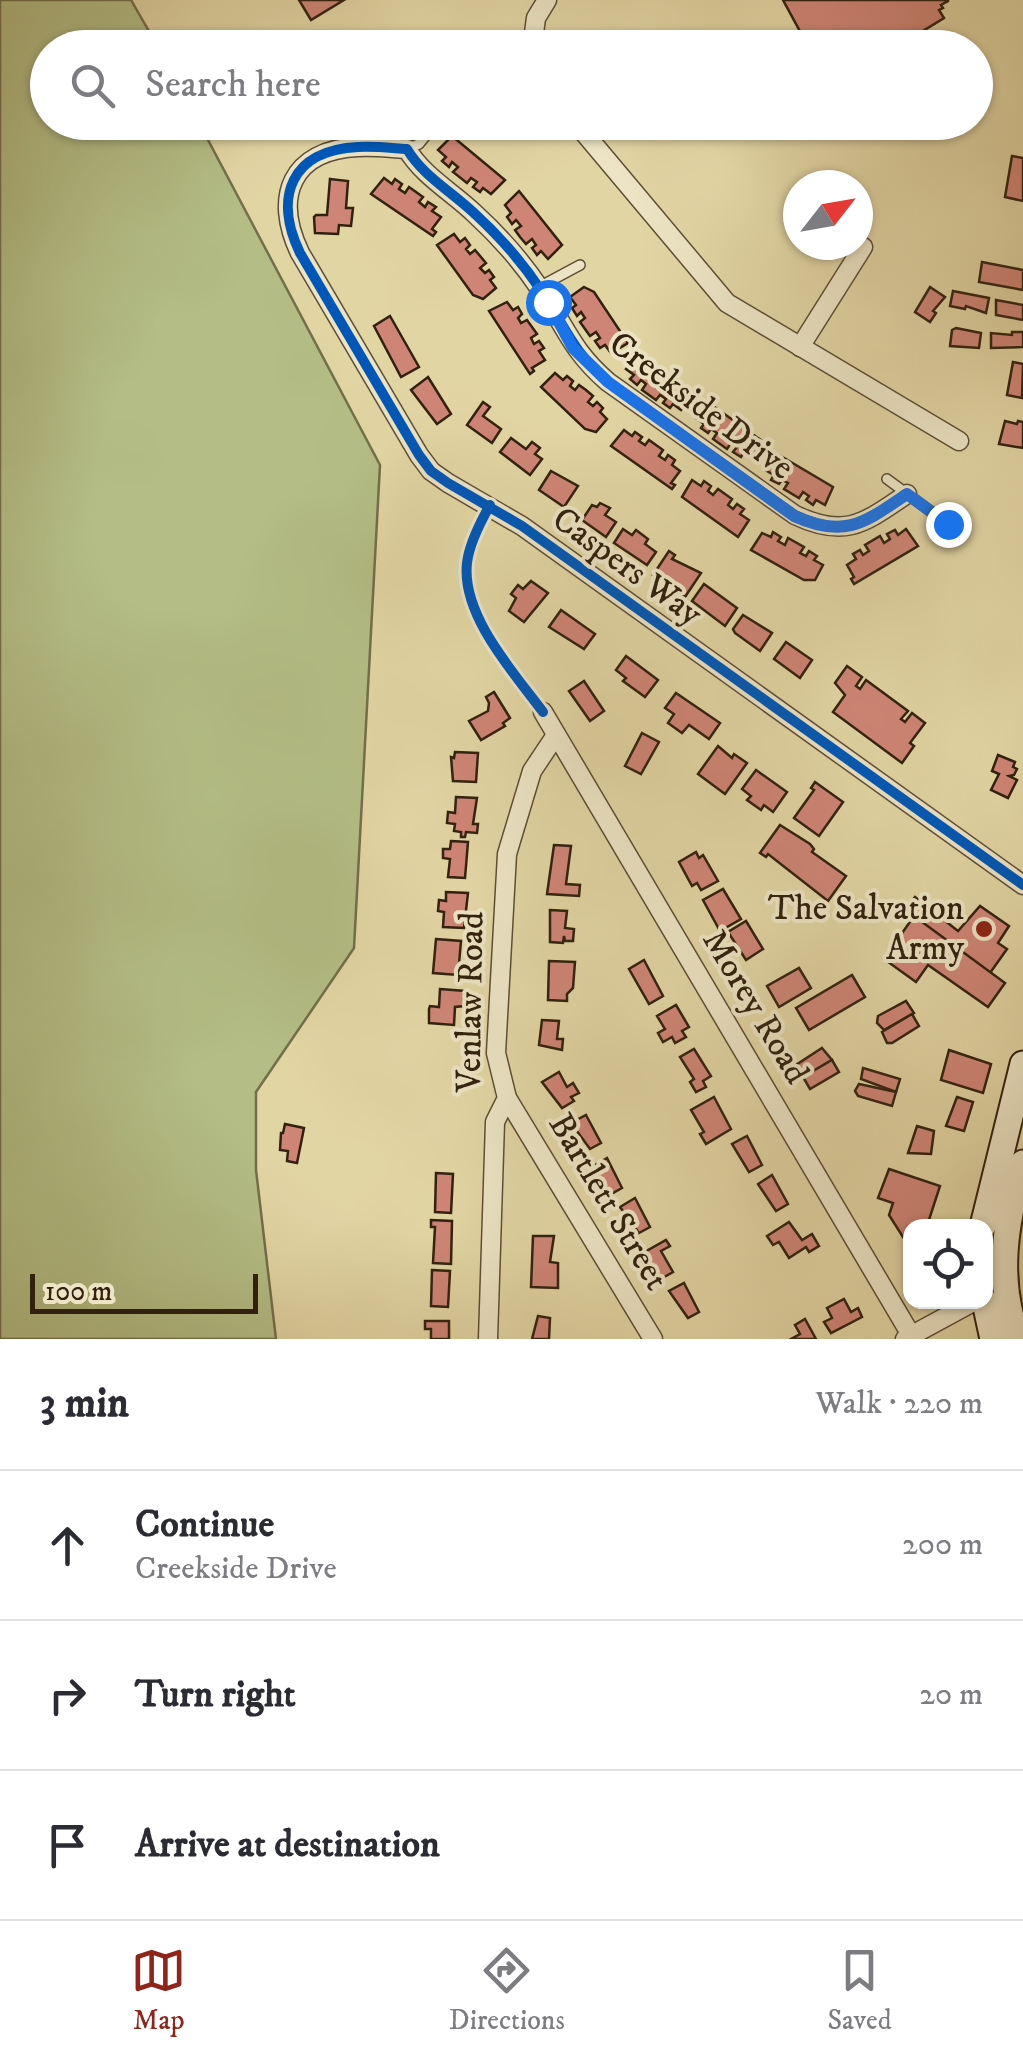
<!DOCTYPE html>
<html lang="en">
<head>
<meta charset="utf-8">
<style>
	:root { --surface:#fff; --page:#f7f7f7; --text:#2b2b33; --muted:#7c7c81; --line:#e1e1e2; --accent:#8f2418 }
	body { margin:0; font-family:"IM FELL DW Pica",serif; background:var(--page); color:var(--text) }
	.controls { position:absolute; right:30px; bottom:30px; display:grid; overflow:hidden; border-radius:20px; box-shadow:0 2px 8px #0004 }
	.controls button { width:90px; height:90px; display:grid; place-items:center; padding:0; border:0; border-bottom:2px solid var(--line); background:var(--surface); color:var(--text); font:50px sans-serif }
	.compass { position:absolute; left:783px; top:170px; width:90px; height:90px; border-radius:50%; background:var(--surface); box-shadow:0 2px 8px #0004; rotate:59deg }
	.scale { position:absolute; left:30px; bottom:25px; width:228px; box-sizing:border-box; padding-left:10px; border:5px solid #31210e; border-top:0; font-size:28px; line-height:35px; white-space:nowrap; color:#31210e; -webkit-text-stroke:8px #ece4c4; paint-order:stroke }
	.stop { position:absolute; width:30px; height:30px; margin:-22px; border:8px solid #1a73e8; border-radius:50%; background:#fff }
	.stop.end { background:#1a73e8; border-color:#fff; box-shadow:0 2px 10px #0008 }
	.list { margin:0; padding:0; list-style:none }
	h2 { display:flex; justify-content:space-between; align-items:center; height:130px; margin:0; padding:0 40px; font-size:42px }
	h2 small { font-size:32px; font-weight:400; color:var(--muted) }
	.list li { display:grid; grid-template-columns:65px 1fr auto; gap:30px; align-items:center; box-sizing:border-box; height:150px; padding:0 40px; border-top:2px solid var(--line) }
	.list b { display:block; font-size:38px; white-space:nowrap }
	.list p { margin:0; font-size:32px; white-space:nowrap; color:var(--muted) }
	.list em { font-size:32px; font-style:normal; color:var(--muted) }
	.icon { flex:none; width:55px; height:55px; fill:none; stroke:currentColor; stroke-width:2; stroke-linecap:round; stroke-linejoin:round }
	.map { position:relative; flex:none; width:1023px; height:1339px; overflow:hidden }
	.search { position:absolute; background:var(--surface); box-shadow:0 2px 8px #0004; left:30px; right:30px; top:30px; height:110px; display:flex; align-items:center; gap:25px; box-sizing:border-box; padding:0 35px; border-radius:55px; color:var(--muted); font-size:38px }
	.sheet { height:580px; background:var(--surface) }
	nav { display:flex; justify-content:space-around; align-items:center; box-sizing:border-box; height:140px; border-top:2px solid var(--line); background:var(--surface); font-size:28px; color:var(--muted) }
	nav a { display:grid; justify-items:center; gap:5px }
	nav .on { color:var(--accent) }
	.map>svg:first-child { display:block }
	.green { fill:#b3bd85; stroke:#726f4a; stroke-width:2.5 }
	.building { fill:#cf8576; stroke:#31210e; stroke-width:2.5 }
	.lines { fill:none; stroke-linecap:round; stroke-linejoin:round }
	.service-casing { stroke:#5d4e34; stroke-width:12 }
	.minor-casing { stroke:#5d4e34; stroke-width:21 }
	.secondary-casing { stroke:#31210e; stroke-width:29 }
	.service { stroke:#ece4c4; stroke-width:9 }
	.minor { stroke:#ece4c4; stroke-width:18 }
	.secondary { stroke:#ece4c4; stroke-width:25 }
	.cycleway-casing { stroke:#ece4c4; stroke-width:16 }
	.cycleway { stroke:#0057b8; stroke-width:10 }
	.route { stroke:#1a73e8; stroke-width:12 }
	.poi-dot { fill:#8f2418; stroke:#ece4c4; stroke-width:4 }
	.labels { text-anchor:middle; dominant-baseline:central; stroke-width:8; stroke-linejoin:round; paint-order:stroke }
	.street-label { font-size:35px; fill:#31210e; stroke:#ece4c4 }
	.poi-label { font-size:35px; fill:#31210e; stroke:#ece4c4; text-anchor:end }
</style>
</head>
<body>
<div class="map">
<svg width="1023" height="1339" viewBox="0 0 1023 1339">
	<rect width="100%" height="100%" fill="#e2d5a4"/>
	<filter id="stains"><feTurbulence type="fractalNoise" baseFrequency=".002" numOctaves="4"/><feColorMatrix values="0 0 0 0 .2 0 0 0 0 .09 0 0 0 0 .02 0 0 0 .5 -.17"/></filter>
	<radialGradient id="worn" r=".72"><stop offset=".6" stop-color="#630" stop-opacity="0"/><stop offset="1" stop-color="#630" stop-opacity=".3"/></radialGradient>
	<path class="green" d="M 0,0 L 131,0 L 158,47 L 48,48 L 48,122 L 199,123 L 380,465 L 354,948 L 256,1092 L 256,1170 L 276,1339 L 0,1339 Z"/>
	<g class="building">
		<path d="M 299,0 L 344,0 L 311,20 Z"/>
		<path d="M 783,0 L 948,0 L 948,1 L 941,5 L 943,8 L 939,10 L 944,18 L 895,48 L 809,48 Z"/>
		<path d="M 356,122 L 401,122 L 402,125 L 386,130 L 384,123 L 377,126 L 379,131 L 370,134 L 369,128 L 359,131 Z"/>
		<path d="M 452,136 L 505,180 L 491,194 L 483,188 L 480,192 L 473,187 L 477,182 L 471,178 L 467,183 L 453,172 L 458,167 L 452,162 L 449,167 L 442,161 L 446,157 L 438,150 Z"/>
		<path d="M 1012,156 L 1023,158 L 1023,201 L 1005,197 Z"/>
		<path d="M 384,178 L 392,184 L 395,179 L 402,184 L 399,189 L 405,193 L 409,187 L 423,197 L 419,202 L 425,207 L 428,202 L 436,207 L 432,211 L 441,217 L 432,229 L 436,232 L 433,236 L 371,194 Z"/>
		<path d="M 330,179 L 348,181 L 346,208 L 353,208 L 351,226 L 339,225 L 338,234 L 315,233 L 314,217 L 316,215 L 327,215 Z"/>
		<path d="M 519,191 L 562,245 L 548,259 L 541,251 L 537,255 L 532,248 L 536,245 L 532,239 L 526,244 L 520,237 L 515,230 L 521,226 L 516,220 L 512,224 L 507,217 L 511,213 L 505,205 Z"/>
		<path d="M 454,234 L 460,242 L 465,238 L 470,245 L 466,249 L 470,254 L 475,250 L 486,263 L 480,268 L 485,273 L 489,270 L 494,277 L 490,280 L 496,288 L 483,299 L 473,295 L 437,245 Z"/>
		<path d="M 982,262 L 1023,270 L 1023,290 L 979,282 Z"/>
		<path d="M 584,287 L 594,292 L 628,343 L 611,353 L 605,345 L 600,348 L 595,341 L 600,338 L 596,332 L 590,336 L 580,322 L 585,318 L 581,312 L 577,316 L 572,308 L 576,305 L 570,297 Z"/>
		<path d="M 930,287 L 945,297 L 933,311 L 936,313 L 930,322 L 915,312 Z"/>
		<path d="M 953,291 L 989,298 L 986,313 L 966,306 L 965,309 L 950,306 Z"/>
		<path d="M 996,300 L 1023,305 L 1023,320 L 996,315 Z"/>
		<path d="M 507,302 L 513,310 L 518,307 L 522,314 L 518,318 L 521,323 L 527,320 L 537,334 L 531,338 L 534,344 L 539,341 L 544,348 L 539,351 L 545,360 L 532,368 L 534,371 L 530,374 L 489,311 Z"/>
		<path d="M 390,316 L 419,367 L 401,377 L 374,326 Z"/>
		<path d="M 956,328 L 981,333 L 979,348 L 950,346 L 952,330 Z"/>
		<path d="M 1012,332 L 1023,332 L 1023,347 L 991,348 L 991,333 L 1012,335 Z"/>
		<path d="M 639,354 L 694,395 L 681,410 L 673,404 L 670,408 L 663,403 L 666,399 L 660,395 L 656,400 L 642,390 L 646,384 L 641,380 L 637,385 L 630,379 L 634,375 L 626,369 Z"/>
		<path d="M 1013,362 L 1023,364 L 1022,398 L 1007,395 Z"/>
		<path d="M 555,373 L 563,380 L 567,376 L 573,381 L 570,386 L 575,390 L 579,385 L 586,390 L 593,396 L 588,402 L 593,406 L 597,402 L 603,408 L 600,412 L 607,419 L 596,432 L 585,429 L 541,387 Z"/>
		<path d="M 428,377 L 451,414 L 437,424 L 411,390 Z"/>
		<path d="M 483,402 L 490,407 L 483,416 L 501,429 L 492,443 L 467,425 Z"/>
		<path d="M 709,403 L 765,443 L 752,458 L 744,452 L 741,457 L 733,452 L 737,447 L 731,443 L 727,449 L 713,439 L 717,433 L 711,429 L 708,433 L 701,428 L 704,424 L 696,418 Z"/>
		<path d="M 1005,421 L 1017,424 L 1018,421 L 1023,422 L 1023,448 L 999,444 Z"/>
		<path d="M 624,430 L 632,436 L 635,432 L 642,437 L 639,441 L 645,445 L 649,440 L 663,450 L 659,456 L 665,460 L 668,455 L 675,460 L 672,465 L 680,471 L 671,483 L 675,485 L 672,489 L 611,446 Z"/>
		<path d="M 511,438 L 526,449 L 532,442 L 540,448 L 535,454 L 542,459 L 530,475 L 500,452 Z"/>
		<path d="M 774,452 L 833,487 L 825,505 L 816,500 L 813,505 L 806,500 L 809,496 L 803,492 L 799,498 L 784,489 L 788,483 L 782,480 L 779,484 L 771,480 L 774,475 L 765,470 Z"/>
		<path d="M 551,471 L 578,486 L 564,507 L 539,490 Z"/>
		<path d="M 692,480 L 701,486 L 704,481 L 711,486 L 708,491 L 713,495 L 718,489 L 732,499 L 728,505 L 733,509 L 737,504 L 744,509 L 740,514 L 749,520 L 738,537 L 682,497 Z"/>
		<path d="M 600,503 L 610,508 L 605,515 L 616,522 L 606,537 L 582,520 L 592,505 L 597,507 Z"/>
		<path d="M 623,529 L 632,535 L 636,530 L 648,539 L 645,544 L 656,552 L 647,565 L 614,543 Z"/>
		<path d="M 906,529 L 918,546 L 854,584 L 851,579 L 854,577 L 847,565 L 856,559 L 853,554 L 860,550 L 863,555 L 869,551 L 865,545 L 880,536 L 884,543 L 890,539 L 887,534 L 895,530 L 898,535 Z"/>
		<path d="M 773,532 L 781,537 L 778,541 L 785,545 L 788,538 L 804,547 L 800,553 L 806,556 L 809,551 L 817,556 L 814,560 L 823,565 L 815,580 L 804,580 L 751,550 L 762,533 L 771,537 Z"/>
		<path d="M 669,551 L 675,555 L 672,559 L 701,573 L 685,597 L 653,575 Z"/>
		<path d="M 531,581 L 548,593 L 524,622 L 509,611 L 516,598 L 511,594 L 518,585 L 523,589 Z"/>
		<path d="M 704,584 L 737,608 L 725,626 L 692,601 Z"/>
		<path d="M 561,610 L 595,634 L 584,649 L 549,627 Z"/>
		<path d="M 743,615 L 772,633 L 760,651 L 735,633 L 733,629 Z"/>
		<path d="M 786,642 L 812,660 L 800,678 L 774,659 Z"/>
		<path d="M 626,656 L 658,680 L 645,697 L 623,681 L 626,678 L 616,670 Z"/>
		<path d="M 847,666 L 862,677 L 856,686 L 860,689 L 866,680 L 908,711 L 901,719 L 905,722 L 912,713 L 925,723 L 910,743 L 914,746 L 902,763 L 833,712 L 845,695 L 835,683 Z"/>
		<path d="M 584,681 L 604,711 L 590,721 L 569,691 Z"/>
		<path d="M 494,692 L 510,718 L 503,723 L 505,726 L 481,740 L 469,721 L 488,711 L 489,703 L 486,697 Z"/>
		<path d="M 676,693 L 720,723 L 709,739 L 689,725 L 682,733 L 668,723 L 674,714 L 665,708 Z"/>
		<path d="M 642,733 L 659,742 L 641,774 L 625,766 Z"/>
		<path d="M 718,746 L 732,758 L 734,754 L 747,763 L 725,794 L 698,774 Z"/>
		<path d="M 455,752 L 478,753 L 476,782 L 453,781 L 451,757 L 454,758 Z"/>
		<path d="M 998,755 L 1015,762 L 1013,767 L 1017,769 L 1014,775 L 1009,776 L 1017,780 L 1008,798 L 991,790 L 999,774 L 992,771 Z"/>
		<path d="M 756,770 L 787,792 L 773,812 L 764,805 L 761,810 L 747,800 L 751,796 L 742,789 Z"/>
		<path d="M 815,782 L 843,802 L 819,836 L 794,818 L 814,790 L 811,788 Z"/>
		<path d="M 456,797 L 477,798 L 473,824 L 478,824 L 477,833 L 466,832 L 465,837 L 461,837 L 461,832 L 454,831 L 455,824 L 447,823 L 448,812 L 455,813 Z"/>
		<path d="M 780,825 L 810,844 L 814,849 L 812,852 L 846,876 L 828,901 L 768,854 L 766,857 L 760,853 Z"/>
		<path d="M 451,841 L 468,842 L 465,878 L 448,877 L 450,859 L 443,858 L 443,849 L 450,849 Z"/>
		<path d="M 554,845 L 571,846 L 566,884 L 580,885 L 579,896 L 547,894 Z"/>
		<path d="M 696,852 L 699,858 L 703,855 L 718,881 L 701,890 L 697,883 L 692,886 L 679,862 Z"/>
		<path d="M 723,889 L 741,919 L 720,931 L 703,900 Z"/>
		<path d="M 446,892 L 468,893 L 464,928 L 443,927 L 444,912 L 438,911 L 439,900 L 446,901 Z"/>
		<path d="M 915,897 L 958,931 L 980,906 L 1009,926 L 998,943 L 1007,949 L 990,973 L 905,910 Z"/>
		<path d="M 550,910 L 567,911 L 565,928 L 574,929 L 573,941 L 565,941 L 564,936 L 563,943 L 550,942 Z"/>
		<path d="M 914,916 L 1005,983 L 988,1007 L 928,965 L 916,982 L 884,959 Z"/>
		<path d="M 746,921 L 763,949 L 746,960 L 728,932 Z"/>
		<path d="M 436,939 L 461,941 L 458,975 L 433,973 Z"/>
		<path d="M 644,960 L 663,996 L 649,1004 L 629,969 Z"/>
		<path d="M 549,961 L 575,962 L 573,988 L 567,994 L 567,1001 L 548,1000 Z"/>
		<path d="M 799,968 L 811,988 L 779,1007 L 767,986 Z"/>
		<path d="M 852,975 L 865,997 L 809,1030 L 796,1008 Z"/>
		<path d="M 440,989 L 465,991 L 464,1006 L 455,1007 L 454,1025 L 429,1023 L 429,1009 L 430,1006 L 439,1007 Z"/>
		<path d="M 906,1001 L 914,1013 L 884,1030 L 877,1023 L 878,1016 Z"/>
		<path d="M 676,1005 L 689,1027 L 682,1031 L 686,1037 L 675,1043 L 672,1037 L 663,1042 L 658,1033 L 665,1029 L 657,1016 Z"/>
		<path d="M 912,1014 L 919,1026 L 892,1043 L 887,1043 L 882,1032 Z"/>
		<path d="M 542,1020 L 559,1021 L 557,1039 L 563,1039 L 562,1050 L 539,1045 Z"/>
		<path d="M 822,1048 L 832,1060 L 803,1077 L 796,1065 Z"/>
		<path d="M 694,1049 L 711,1076 L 703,1081 L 706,1087 L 696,1092 L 690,1082 L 694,1079 L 680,1057 Z"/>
		<path d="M 949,1050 L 991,1064 L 983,1093 L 941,1080 Z"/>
		<path d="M 832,1060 L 839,1072 L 810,1089 L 803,1077 Z"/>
		<path d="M 863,1068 L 900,1079 L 896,1092 L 861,1079 Z"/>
		<path d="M 559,1072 L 567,1087 L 573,1083 L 579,1093 L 571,1097 L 574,1101 L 562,1108 L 542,1082 Z"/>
		<path d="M 859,1084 L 896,1092 L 892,1106 L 858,1096 L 855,1091 Z"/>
		<path d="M 714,1097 L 731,1129 L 706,1144 L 700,1134 L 704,1132 L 691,1110 Z"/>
		<path d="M 957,1097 L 973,1102 L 964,1131 L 946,1126 Z"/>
		<path d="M 586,1115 L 601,1143 L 590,1149 L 571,1123 Z"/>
		<path d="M 285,1124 L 304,1128 L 297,1163 L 287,1161 L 288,1151 L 280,1150 L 281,1133 L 283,1133 Z"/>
		<path d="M 917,1126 L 934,1131 L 931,1154 L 908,1153 Z"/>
		<path d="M 747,1136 L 762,1165 L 749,1172 L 732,1144 Z"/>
		<path d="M 607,1158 L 622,1188 L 611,1194 L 592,1167 Z"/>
		<path d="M 889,1169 L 940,1186 L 927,1226 L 910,1226 L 910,1248 L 889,1215 L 893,1203 L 878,1198 Z"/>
		<path d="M 436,1173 L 453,1174 L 451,1213 L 435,1212 Z"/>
		<path d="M 772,1175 L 788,1204 L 776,1211 L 758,1184 Z"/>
		<path d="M 635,1198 L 650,1227 L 639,1233 L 620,1207 Z"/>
		<path d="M 431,1220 L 452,1221 L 451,1264 L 433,1263 L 435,1227 L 431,1227 Z"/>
		<path d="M 789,1222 L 802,1240 L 812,1234 L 819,1246 L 809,1252 L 806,1247 L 789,1258 L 779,1242 L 773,1245 L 767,1236 Z"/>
		<path d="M 533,1236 L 554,1236 L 550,1262 L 558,1263 L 558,1288 L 531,1287 Z"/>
		<path d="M 666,1240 L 670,1246 L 661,1251 L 673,1272 L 659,1280 L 645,1262 L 647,1260 L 643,1253 Z"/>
		<path d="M 432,1270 L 450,1271 L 448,1307 L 431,1306 Z"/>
		<path d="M 684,1283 L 699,1312 L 688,1318 L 669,1291 Z"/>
		<path d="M 844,1299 L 851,1312 L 858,1308 L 862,1317 L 831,1333 L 824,1322 L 832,1318 L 827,1308 Z"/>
		<path d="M 538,1316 L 550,1318 L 549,1339 L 532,1339 Z"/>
		<path d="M 805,1319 L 816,1339 L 791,1339 L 800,1334 L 795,1325 Z"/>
		<path d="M 425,1321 L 449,1321 L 449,1339 L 431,1339 L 431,1329 L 425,1329 Z"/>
	</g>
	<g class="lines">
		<g class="service-casing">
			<g id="service">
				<path d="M 407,149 L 419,144 L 437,122"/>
				<path d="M 539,287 L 580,265"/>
				<path d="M 887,479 L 948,524"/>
			</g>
		</g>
		<g class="minor-casing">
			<g id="minor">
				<path d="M 532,48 L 536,18 L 547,0"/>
				<path d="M 575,122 L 727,303 L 959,441"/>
				<path d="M 800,347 L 863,247"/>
				<path d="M 907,494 C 864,523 846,539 795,515 L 608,382 C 571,350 566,327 540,289 C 522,262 498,235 474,213 C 452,192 422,175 407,149 C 391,148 374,146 358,147 C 291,150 273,197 300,253 L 419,455 L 431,471 L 448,483 L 522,526 L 1023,885"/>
				<path d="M 543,712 L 911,1335"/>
				<path d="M 507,1098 L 653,1339"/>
				<path d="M 488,1339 L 495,1122 L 507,1098 L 496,1053 L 507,854 L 532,771 L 556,735"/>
				<path d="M 905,1339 L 973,1302"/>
			</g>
		</g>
		<g class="secondary-casing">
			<g id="secondary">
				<path d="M 983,1226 L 1023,1064"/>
				<path d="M 985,1302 L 993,1339"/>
				<path d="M 1018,1339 C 995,1280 1005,1221 1023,1163"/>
			</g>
		</g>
		<use href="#service" class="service"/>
		<use href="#minor" class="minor"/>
		<use href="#secondary" class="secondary"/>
		<g class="cycleway-casing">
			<g id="cycleway">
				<path d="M 907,494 C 864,523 846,539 795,515 L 608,382 C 571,350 566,327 540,289 C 522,262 498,235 474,213 C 452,192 422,175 407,149 C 391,148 374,146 358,147 C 291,150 273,197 300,253 L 419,455 L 431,471 L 448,483 L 522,526 L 1023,885"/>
				<path d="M 490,505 C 481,521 469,544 467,563 C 461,615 514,673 543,712"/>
			</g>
		</g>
		<use href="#cycleway" class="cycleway"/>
	</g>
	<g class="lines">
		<path class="route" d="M 548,302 L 573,348 L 608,382 L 794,516 C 845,539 864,523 907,494 L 948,524"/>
	</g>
	<circle class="poi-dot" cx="984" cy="929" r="10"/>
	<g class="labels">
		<g class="street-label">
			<text transform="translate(701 406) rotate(37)">Creekside Drive</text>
			<text transform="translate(627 567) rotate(36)">Caspers Way</text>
			<text transform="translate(471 1002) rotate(-89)">Venlaw Road</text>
			<text transform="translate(755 1007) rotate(59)">Morey Road</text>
			<text transform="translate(608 1202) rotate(59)">Bartlett Street</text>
		</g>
		<g class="poi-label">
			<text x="964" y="909">The Salvation<tspan x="964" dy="40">Army</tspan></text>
		</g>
	</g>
	<rect width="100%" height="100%" filter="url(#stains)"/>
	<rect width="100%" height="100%" fill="url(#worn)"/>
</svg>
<div class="controls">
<button><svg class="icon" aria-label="locate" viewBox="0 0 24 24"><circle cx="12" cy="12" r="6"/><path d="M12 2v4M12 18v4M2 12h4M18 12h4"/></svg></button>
</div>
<svg class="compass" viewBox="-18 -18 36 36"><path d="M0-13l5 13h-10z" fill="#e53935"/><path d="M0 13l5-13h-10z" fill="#7c7c81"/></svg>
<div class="scale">100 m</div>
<div class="stop" style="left:548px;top:302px"></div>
<div class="stop end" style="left:948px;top:524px"></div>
<div class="search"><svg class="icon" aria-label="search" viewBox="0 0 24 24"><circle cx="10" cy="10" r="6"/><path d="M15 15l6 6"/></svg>Search here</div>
</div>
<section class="sheet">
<h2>3 min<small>Walk · 220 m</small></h2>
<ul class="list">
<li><svg class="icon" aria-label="ahead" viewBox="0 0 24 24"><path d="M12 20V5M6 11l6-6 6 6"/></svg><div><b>Continue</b><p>Creekside Drive</p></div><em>200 m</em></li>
<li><svg class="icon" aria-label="right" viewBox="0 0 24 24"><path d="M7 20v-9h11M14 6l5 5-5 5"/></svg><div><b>Turn right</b></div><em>20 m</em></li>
<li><svg class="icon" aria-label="arrive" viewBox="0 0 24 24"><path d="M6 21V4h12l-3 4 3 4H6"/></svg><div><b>Arrive at destination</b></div></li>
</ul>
</section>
<nav>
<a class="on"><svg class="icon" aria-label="map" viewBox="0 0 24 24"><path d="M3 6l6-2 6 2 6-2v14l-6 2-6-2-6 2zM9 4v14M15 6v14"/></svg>Map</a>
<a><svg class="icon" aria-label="directions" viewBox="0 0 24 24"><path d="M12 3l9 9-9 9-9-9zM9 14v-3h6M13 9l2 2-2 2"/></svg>Directions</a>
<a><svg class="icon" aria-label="saved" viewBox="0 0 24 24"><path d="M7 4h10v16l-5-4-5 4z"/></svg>Saved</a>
</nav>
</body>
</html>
